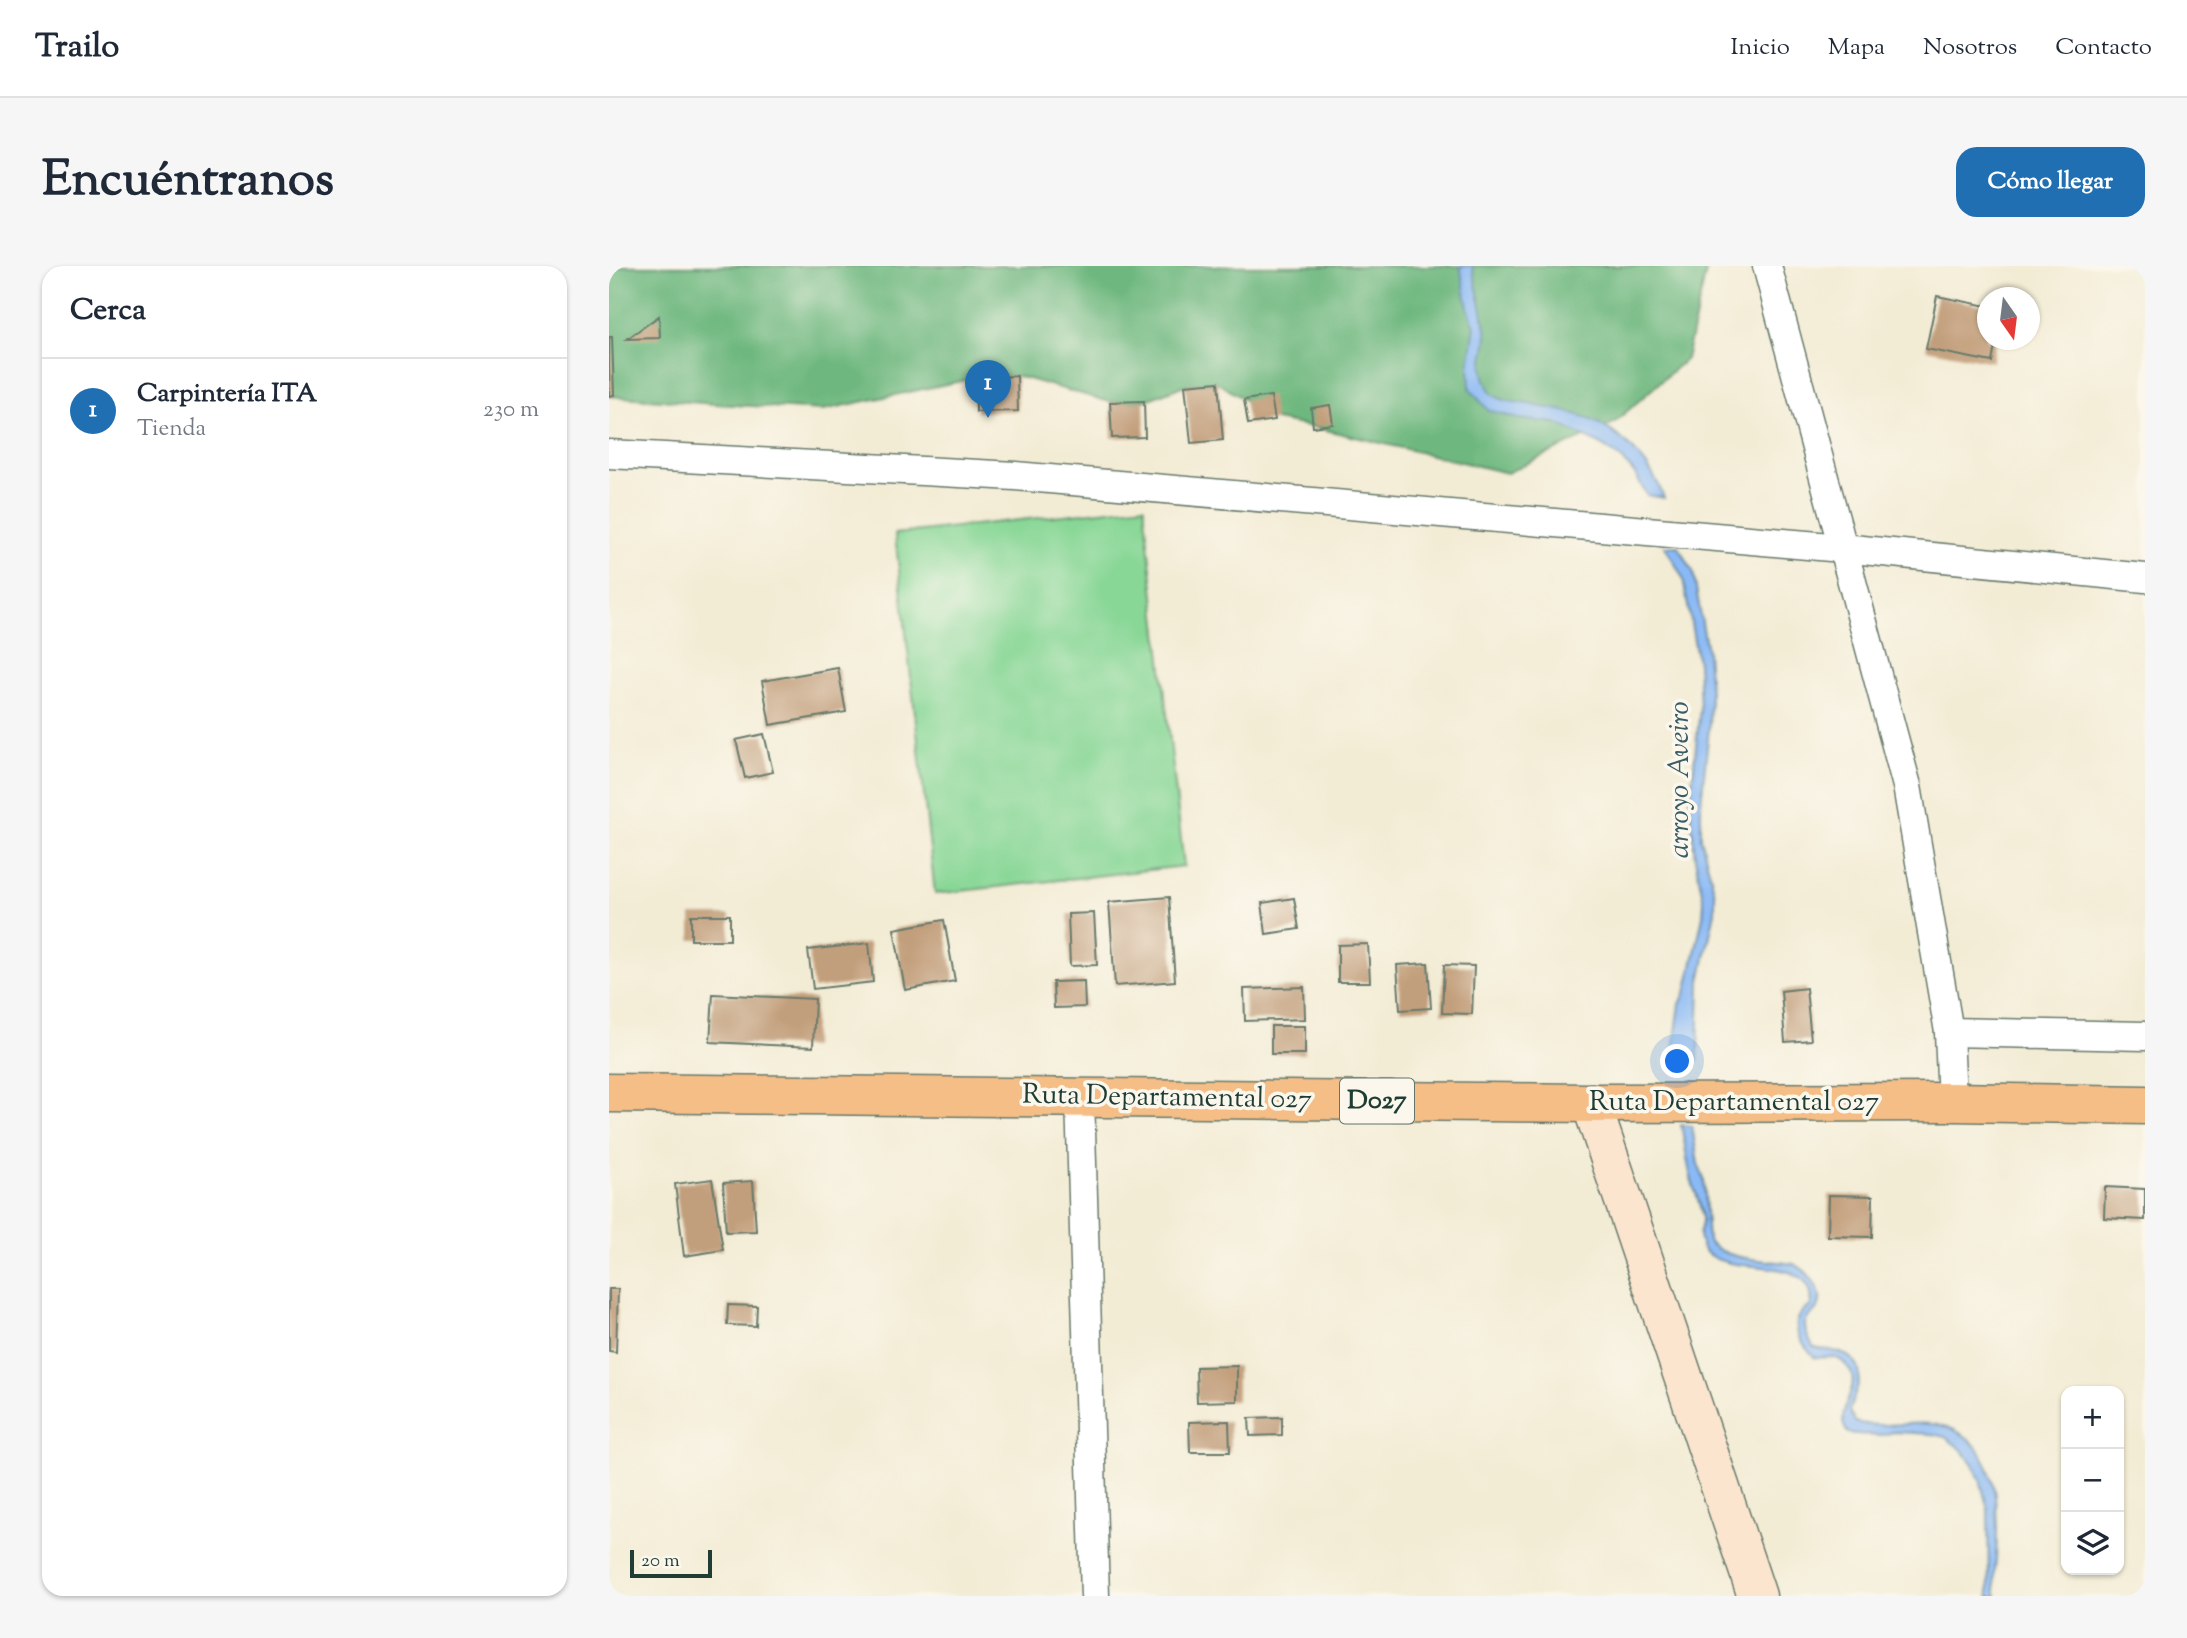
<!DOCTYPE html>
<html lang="es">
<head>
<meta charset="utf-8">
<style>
	:root { --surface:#fff; --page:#f6f6f7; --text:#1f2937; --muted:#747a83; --line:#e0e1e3; --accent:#1f6fb2 }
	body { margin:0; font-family:"Sorts Mill Goudy",serif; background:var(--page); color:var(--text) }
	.controls { position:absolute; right:21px; bottom:21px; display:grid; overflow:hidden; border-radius:14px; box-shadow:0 2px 5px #0004 }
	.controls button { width:63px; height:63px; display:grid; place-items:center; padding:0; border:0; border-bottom:2px solid var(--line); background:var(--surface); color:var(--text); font:35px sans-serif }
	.compass { position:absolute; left:1368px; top:21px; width:63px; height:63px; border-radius:50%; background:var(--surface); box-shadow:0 2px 5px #0004; rotate:166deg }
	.scale { position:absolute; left:21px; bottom:18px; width:82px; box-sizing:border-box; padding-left:7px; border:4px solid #1f3d34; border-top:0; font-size:19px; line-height:24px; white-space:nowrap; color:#1f3d34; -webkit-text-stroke:5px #fbf7ec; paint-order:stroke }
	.you { position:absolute; left:1069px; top:796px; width:24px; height:24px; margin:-18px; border:5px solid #fff; border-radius:50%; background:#1a73e8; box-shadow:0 0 0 10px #1a73e833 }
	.badge { display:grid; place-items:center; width:46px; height:46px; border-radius:50%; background:var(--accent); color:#fff; font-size:23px; font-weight:700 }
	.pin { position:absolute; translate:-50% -58px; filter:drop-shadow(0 2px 4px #0008) }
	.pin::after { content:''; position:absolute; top:37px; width:24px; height:21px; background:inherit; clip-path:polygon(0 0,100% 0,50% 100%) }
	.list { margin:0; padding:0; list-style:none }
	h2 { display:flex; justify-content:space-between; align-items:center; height:91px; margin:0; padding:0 28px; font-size:30px }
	h2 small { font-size:23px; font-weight:400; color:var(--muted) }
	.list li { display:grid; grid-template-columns:46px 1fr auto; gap:21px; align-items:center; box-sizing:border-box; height:105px; padding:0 28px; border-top:2px solid var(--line) }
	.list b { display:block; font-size:26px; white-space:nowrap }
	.list p { margin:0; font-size:23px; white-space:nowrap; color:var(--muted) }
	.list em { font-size:23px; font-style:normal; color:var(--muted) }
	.icon { flex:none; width:38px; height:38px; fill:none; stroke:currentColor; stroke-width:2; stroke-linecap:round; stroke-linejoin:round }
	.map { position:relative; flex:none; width:1536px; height:1330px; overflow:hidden; border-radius:21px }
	header { display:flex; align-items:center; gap:42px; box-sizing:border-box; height:98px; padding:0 35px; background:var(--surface); border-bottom:2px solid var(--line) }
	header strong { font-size:33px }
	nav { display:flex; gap:38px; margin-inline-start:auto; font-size:24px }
	.intro { display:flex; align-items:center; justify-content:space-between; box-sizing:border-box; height:168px; padding:0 42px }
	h1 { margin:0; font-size:49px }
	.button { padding:18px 32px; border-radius:21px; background:var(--accent); color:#fff; font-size:24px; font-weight:700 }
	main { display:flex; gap:42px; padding:0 42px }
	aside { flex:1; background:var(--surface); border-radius:21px; box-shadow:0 2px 5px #0004 }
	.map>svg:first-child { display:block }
	.green { fill:#88d796; stroke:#548a65; stroke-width:2 }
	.forest { fill:#6eb87f; stroke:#467a5a; stroke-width:2 }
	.water { fill:#8ab9f5; stroke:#547b94; stroke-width:2 }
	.building { fill:#c29f7c }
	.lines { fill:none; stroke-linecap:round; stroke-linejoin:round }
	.street-casing { stroke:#697a6c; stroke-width:31 }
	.secondary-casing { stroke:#697a6c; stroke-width:41 }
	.primary-casing { stroke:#697a6c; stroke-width:41 }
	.street { stroke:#fff; stroke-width:28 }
	.secondary { stroke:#fbe5cf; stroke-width:38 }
	.primary { stroke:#f6be87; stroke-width:38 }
	.labels { text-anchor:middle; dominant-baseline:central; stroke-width:7; stroke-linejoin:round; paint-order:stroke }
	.shield { fill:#fbf7ec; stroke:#61756b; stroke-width:2 }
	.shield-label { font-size:26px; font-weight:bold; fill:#1f3d34 }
	.street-label { font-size:28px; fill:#1f3d34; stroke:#fbf7ec }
	.water-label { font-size:30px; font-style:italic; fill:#3a5c64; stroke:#fbf7ec }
</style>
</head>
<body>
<header>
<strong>Trailo</strong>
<nav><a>Inicio</a><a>Mapa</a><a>Nosotros</a><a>Contacto</a></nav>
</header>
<div class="intro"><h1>Encuéntranos</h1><a class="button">Cómo llegar</a></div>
<main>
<aside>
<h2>Cerca<small></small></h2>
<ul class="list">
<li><span class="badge">1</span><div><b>Carpintería ITA</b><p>Tienda</p></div><em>230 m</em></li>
</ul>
</aside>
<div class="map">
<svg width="1536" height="1330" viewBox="0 0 1536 1330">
	<rect width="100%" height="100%" fill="#fbf7ec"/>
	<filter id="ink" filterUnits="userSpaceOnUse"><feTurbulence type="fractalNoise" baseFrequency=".0143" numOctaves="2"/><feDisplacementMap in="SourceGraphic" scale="14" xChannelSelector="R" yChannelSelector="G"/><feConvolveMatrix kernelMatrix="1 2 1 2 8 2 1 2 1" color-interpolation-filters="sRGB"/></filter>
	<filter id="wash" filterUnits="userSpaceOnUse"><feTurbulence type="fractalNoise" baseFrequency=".00686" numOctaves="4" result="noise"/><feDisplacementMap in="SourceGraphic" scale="28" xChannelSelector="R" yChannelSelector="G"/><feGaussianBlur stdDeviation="1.57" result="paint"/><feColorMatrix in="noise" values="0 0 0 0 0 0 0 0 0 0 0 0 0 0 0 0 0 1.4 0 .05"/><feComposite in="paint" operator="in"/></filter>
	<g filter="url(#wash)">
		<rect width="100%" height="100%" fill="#f3ecd5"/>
		<path class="green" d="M 535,240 L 575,600 L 326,628 L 286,268 Z"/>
		<path class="forest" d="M 0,0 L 1096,0 L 1097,6 L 1077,93 L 1005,157 L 898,207 L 704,161 L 666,154 L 608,116 L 576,119 L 535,135 L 501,136 L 408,110 L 367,112 L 214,144 L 106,138 L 0,130 Z"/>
		<g class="water">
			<path d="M 851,0 L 863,0 L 878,67 C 878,88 868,97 878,119 C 879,121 882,127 883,128 C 894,137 912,136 925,139 C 942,143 962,145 978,152 C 1012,166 1043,197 1055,232 L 1038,229 L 1026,208 L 1013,193 L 991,178 L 947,157 L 910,153 L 879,144 L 861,123 L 860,100 L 866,60 L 859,42 Z"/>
			<path d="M 1056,280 L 1069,280 L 1084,305 L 1098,385 L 1101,428 L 1100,462 L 1092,538 L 1092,572 L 1106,628 L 1106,646 L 1091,715 L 1089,795 L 1063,795 L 1071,738 L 1078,723 L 1094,650 L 1095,636 L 1086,592 L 1081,537 L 1091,442 L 1089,397 L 1074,312 Z"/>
			<path d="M 1072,859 L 1083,860 L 1089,898 L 1095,913 L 1099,975 C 1118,996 1158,993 1185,998 C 1198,1004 1219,1027 1208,1043 C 1203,1049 1196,1052 1196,1060 C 1196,1067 1201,1075 1204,1081 C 1214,1085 1223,1083 1232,1087 C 1263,1098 1247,1124 1240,1145 L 1246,1156 C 1276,1164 1308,1152 1338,1161 C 1391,1178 1390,1247 1387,1293 C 1386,1305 1384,1318 1388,1330 L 1380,1330 L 1379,1244 L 1371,1213 L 1364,1198 L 1352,1183 L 1336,1171 L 1323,1168 L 1285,1166 L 1268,1170 L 1239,1167 C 1222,1146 1254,1123 1240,1103 C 1229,1088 1223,1091 1206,1092 C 1189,1075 1177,1054 1202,1040 C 1210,987 1125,1010 1099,988 C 1095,985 1092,980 1091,975 C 1088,967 1093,962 1093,954 C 1094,944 1085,924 1082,912 C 1078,895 1076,877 1072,859 Z"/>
		</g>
		<g id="blocks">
			<g class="building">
				<path d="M 1328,30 L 1378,40 L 1378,74 L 1387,74 L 1383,96 L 1317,83 Z"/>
				<path d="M 50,50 L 51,72 L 18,73 Z"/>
				<path d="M 0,71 L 3,71 L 5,129 L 0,130 Z"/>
				<path d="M 408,110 L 409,145 L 367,146 L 366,112 Z"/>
				<path d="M 609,116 L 614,174 L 582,177 L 576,119 Z"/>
				<path d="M 662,130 L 666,154 L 639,158 L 635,134 Z"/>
				<path d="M 535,135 L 536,171 L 503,172 L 501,136 Z"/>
				<path d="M 721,139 L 724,158 L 704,161 L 702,142 Z"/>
				<path d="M 229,402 L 237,446 L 161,459 L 153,415 Z"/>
				<path d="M 155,468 L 164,506 L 136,512 L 127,474 Z"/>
				<path d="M 560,631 L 566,715 L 506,720 L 500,636 Z"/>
				<path d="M 685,632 L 690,663 L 657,668 L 653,637 Z"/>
				<path d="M 485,647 L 488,699 L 461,700 L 459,648 Z"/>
				<rect x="82" y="649" width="39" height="25"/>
				<path d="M 335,654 L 346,715 L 296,724 L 285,663 Z"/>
				<path d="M 260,677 L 264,716 L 204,723 L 199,684 Z"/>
				<path d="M 759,678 L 761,716 L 729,716 L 729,679 Z"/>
				<path d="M 819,697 L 822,742 L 791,744 L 788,699 Z"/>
				<path d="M 835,699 L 865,700 L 863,748 L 833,747 Z"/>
				<path d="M 475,715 L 476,741 L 445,742 L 444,716 Z"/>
				<path d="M 695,721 L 696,753 L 636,755 L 635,723 Z"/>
				<path d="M 1197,722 L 1202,774 L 1176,776 L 1172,725 Z"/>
				<path d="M 104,728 L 206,733 L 204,781 L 101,776 Z"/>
				<rect x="662" y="760" width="34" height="28"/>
				<path d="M 103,913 L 114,984 L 75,990 L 66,918 Z"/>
				<path d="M 144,915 L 147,965 L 117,966 L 114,917 Z"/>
				<path d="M 1496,921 L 1536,923 L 1536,954 L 1495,952 Z"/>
				<path d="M 1220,929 L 1264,930 L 1263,971 L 1219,970 Z"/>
				<path d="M 0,1023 L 9,1023 L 7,1086 L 0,1085 Z"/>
				<path d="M 119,1039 L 148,1040 L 147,1060 L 118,1059 Z"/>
				<path d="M 628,1100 L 628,1135 L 588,1136 L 587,1101 Z"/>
				<path d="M 673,1151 L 673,1169 L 641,1170 L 640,1152 Z"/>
				<path d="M 620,1155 L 621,1186 L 581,1186 L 580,1156 Z"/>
			</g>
		</g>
	</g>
	<g filter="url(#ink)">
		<use href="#blocks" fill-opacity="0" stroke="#697a6c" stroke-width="2"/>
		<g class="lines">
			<g class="street-casing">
				<g id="street">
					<path d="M 1158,0 L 1298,520 L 1340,766 L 1343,836"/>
					<path d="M 0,188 L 406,210 L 1233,282 L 1536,312"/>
					<path d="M 1340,766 L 1536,770"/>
					<path d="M 471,831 L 486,1330"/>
				</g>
			</g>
			<g class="secondary-casing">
				<path id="secondary" d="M 982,837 L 1148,1330"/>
			</g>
			<g class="primary-casing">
				<path id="primary" d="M 0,827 L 982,837 L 1343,836 L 1536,839"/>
			</g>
			<use href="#street" class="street"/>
			<use href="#secondary" class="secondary"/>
			<use href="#primary" class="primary"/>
		</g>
	</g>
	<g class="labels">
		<rect class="shield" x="731" y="812.5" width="74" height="45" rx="5"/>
		<g class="shield-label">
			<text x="768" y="835">D027</text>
		</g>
		<g class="street-label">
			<text transform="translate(558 832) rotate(1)">Ruta Departamental 027</text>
			<text x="1125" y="837">Ruta Departamental 027</text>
		</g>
		<g class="water-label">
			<text transform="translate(1071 514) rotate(-90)">arroyo Aveiro</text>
		</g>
	</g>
</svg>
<div class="controls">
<button>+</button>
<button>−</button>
<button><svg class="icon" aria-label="layers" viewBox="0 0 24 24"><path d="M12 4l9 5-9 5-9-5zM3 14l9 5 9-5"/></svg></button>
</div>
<svg class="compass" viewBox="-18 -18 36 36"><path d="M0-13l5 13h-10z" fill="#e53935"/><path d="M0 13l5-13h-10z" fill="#747a83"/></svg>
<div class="scale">20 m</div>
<div class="you"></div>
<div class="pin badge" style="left:379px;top:152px">1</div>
</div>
</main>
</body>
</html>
